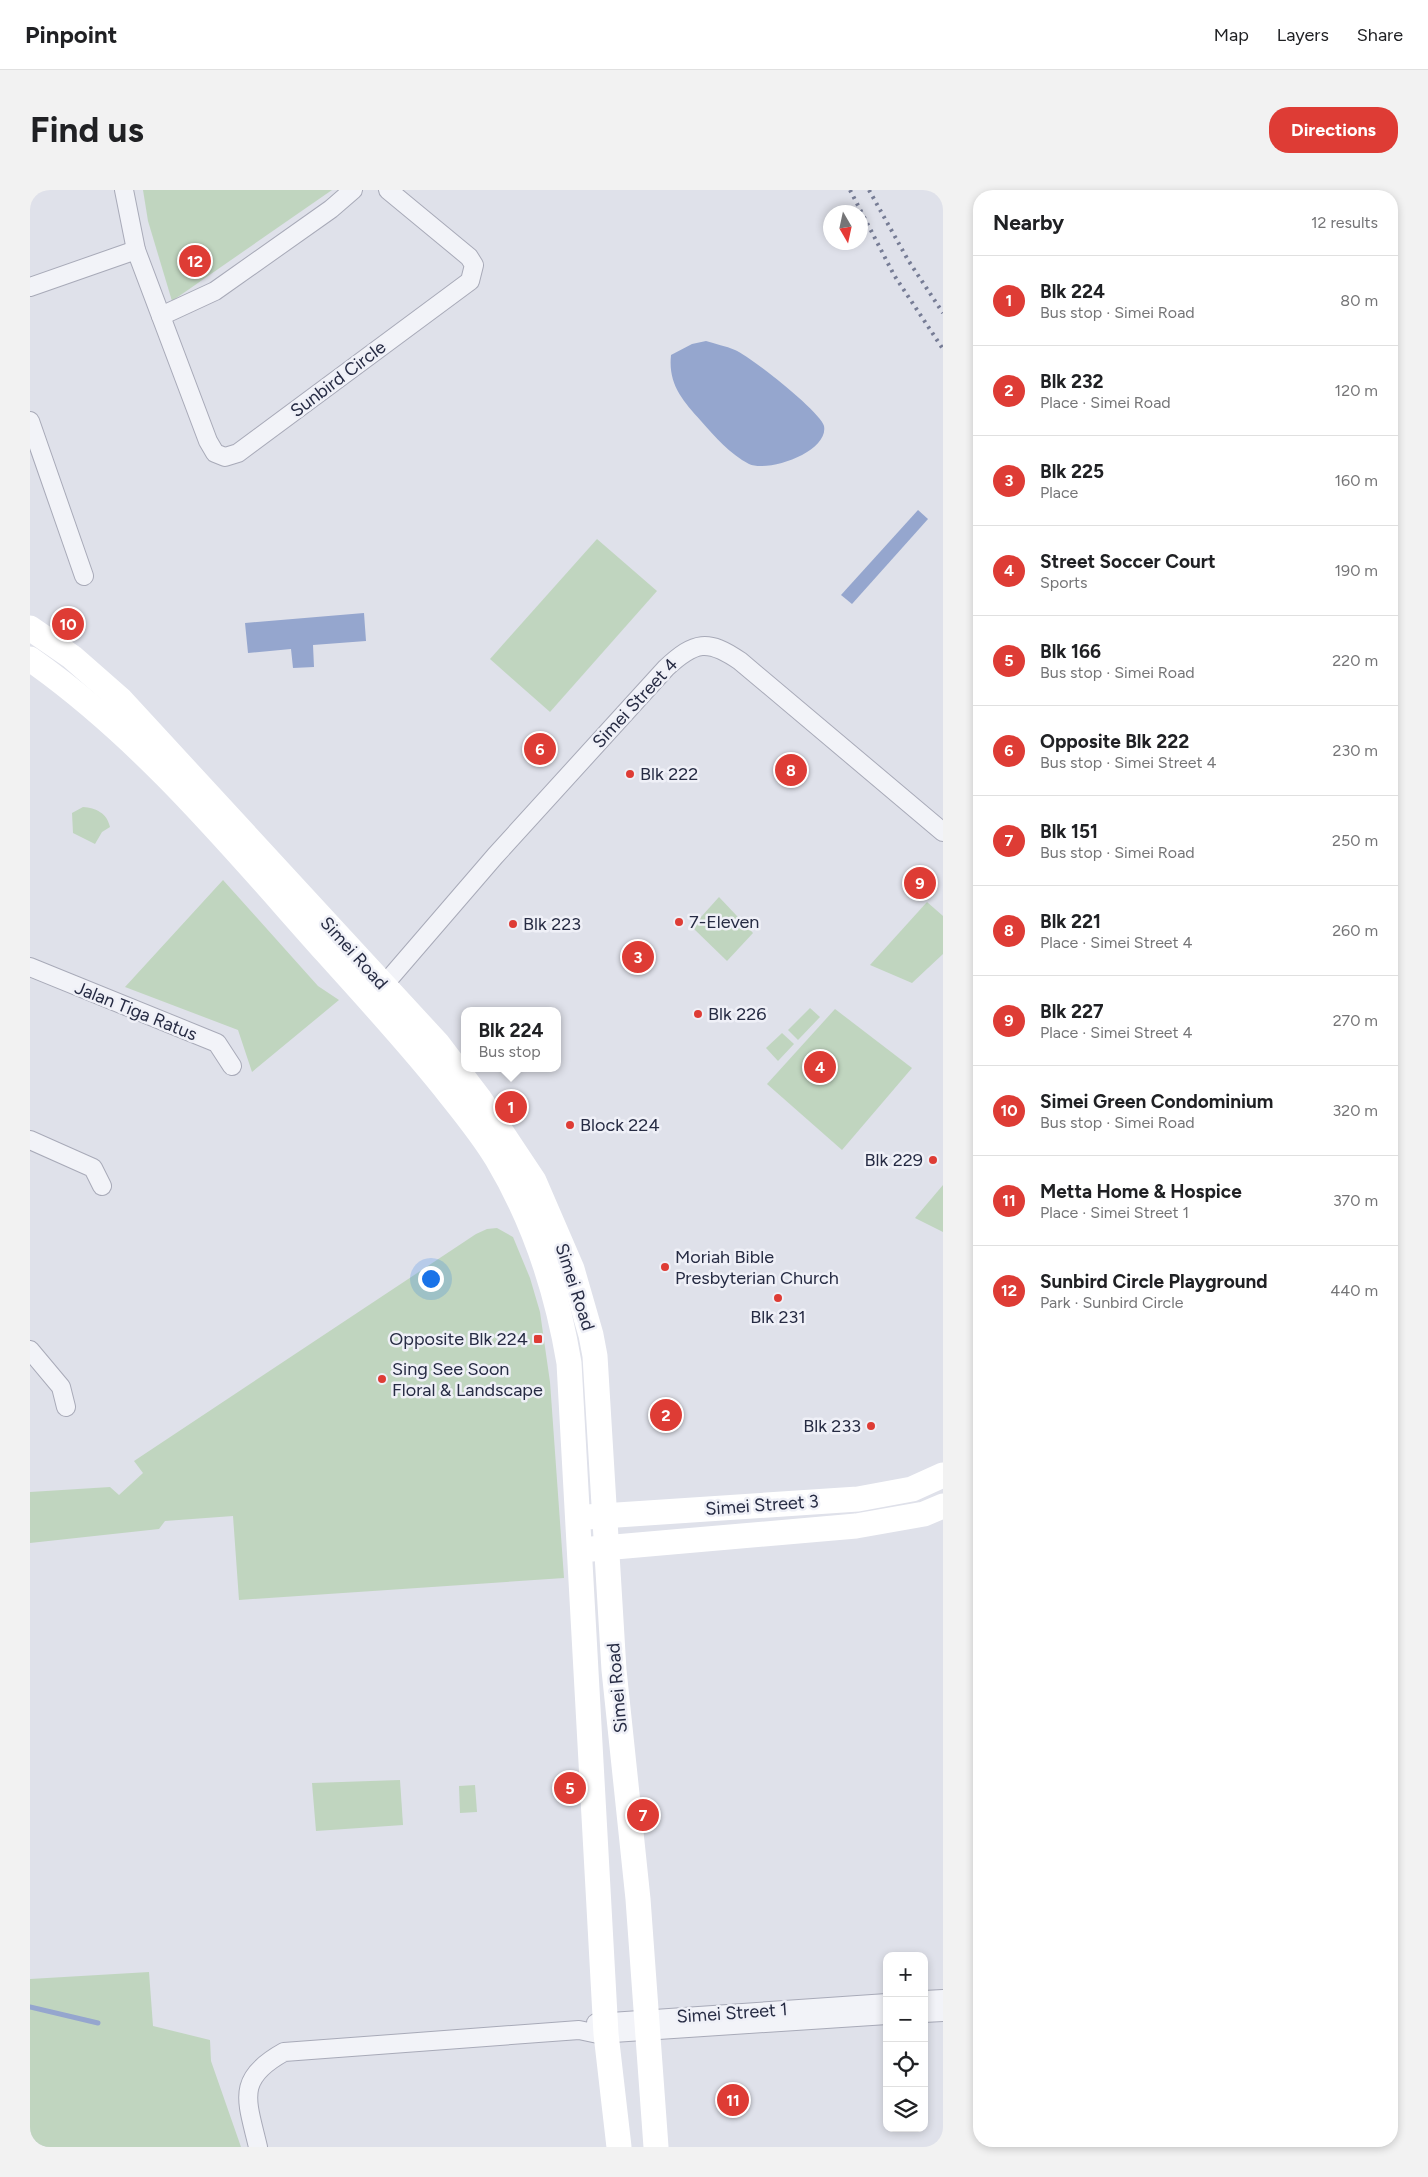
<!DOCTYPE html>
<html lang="en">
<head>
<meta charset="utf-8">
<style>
	:root { --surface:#fff; --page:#f2f2f2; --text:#202124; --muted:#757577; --line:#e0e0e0; --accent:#de3c35 }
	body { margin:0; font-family:Figtree,sans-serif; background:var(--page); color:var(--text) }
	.controls { position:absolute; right:15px; bottom:15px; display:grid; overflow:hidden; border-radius:10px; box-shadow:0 2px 8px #0003 }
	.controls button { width:45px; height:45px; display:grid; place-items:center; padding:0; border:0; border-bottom:1px solid var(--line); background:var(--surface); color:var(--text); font:25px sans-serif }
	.compass { position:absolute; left:793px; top:15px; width:45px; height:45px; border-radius:50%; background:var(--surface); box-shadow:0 2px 8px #0003; rotate:171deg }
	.you { position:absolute; left:400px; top:1088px; width:18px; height:18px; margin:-12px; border:4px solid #fff; border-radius:50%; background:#1a73e8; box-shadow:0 0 0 8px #1a73e833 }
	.badge { display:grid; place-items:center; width:32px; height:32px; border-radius:50%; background:var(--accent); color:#fff; font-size:16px; font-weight:700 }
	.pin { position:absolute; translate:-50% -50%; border:2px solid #fff; box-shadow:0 1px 5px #0006 }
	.popup { position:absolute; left:431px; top:817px; width:100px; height:65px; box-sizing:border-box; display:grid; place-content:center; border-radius:10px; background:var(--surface); filter:drop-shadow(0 1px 4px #0005); font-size:16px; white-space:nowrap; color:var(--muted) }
	.popup b { font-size:19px; color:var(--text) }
	.popup::after { content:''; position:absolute; left:50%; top:100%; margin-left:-10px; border:10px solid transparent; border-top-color:var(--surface) }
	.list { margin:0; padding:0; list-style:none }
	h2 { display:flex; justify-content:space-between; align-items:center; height:65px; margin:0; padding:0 20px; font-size:21px }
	h2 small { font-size:16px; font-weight:400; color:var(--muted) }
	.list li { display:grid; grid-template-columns:32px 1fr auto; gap:15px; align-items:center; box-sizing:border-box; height:90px; padding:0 20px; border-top:1px solid var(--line) }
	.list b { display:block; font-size:19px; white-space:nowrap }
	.list p { margin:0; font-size:16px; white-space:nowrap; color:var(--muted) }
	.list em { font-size:16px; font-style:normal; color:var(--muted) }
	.icon { flex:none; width:28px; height:28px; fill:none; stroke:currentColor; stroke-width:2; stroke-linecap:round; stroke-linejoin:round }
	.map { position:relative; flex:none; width:913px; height:1957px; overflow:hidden; border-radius:20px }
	header { display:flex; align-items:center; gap:30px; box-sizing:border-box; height:70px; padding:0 25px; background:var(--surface); border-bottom:1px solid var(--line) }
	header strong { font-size:24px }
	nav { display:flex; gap:28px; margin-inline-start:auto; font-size:18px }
	.intro { display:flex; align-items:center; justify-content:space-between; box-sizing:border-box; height:120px; padding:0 30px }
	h1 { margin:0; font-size:35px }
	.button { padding:12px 22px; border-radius:20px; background:var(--accent); color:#fff; font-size:18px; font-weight:700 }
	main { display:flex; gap:30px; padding:0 30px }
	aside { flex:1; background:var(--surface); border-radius:20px; box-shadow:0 2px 8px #0003 }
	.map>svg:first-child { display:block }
	.green { fill:#c0d5bf }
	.water { fill:#95a6ce }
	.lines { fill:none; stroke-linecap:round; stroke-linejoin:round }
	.stream { stroke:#95a6ce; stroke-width:5 }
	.minor-casing { stroke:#a8aab8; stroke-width:20 }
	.minor { stroke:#f2f3f8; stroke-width:18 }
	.secondary { stroke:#fff; stroke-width:25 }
	.rail { stroke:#767c95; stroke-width:4; stroke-dasharray:2.5 5; stroke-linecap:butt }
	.poi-dot { fill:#de3c35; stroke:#eff0f7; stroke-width:2 }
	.labels { text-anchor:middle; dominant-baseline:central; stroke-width:5; stroke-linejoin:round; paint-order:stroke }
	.street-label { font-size:18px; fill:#262b43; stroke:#eff0f7 }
	.poi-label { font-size:18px; fill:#262b43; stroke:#eff0f7; text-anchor:start }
</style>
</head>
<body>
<header>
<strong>Pinpoint</strong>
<nav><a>Map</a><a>Layers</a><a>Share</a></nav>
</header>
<div class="intro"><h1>Find us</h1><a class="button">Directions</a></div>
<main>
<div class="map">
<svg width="913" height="1957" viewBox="0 0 913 1957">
	<rect width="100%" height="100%" fill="#dfe1ea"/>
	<g class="green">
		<path d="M 113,0 L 302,0 L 142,111 L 118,31 Z"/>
		<path d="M 567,349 L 627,401 L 520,522 L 460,469 Z"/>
		<path d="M 53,617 C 66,618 77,623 80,637 L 72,642 L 65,654 L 43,643 L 42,623 Z"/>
		<path d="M 193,690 L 288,796 L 309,810 L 222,882 L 208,840 L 95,797 Z"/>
		<path d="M 689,707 L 723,743 L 697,771 L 662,737 Z"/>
		<path d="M 897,712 L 913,726 L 913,764 L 882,793 L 840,775 Z"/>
		<path d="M 780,818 L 790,827 L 768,850 L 758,840 Z"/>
		<path d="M 805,819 L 882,878 L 812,960 L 737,894 Z"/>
		<path d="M 752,843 L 764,854 L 748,871 L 736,858 Z"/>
		<path d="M 913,995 L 913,1042 L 885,1028 Z"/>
		<path d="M 467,1038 L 483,1047 L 500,1088 L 510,1122 L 520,1192 L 534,1388 L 209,1410 L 203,1326 L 135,1331 L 129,1339 L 0,1353 L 0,1302 L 80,1297 L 89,1305 L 113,1283 L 104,1271 L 446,1044 L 457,1039 Z"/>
		<path d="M 370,1590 L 373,1635 L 286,1641 L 282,1593 Z"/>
		<path d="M 445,1595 L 447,1622 L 430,1623 L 429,1596 Z"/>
		<path d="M 119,1782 L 123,1836 L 180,1850 L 181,1871 L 211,1957 L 0,1957 L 0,1789 Z"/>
	</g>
	<g class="water">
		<path d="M 676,151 C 685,154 696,156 705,160 C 720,166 791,222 794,236 C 799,262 738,283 719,274 C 700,264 685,247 671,231 C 652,210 638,194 641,165 L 662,154 Z"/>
		<path d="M 888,320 L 898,329 L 822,414 L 811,405 Z"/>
		<path d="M 334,423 L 336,451 L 283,455 L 284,477 L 263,478 L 261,459 L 218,463 L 215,433 Z"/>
	</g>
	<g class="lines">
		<path class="stream" d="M 0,1817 L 68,1833"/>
		<g class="minor-casing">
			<g id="minor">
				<path d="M 94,0 L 106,60 L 178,251 L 185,263 L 195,267 L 208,263 L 440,91 L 444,75 L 439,67 L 358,0"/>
				<path d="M 0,97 L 106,60"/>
				<path d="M 131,126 L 185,101 L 301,19 L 323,0"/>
				<path d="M 0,231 L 54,386"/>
				<path d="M 0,777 L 187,853 L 202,876"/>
				<path d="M 347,803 L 465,666 L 636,478 C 665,451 678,449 710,471 L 913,642"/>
				<path d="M 0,950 L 63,978 L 72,996"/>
				<path d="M 0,1160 L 31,1197 L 36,1217"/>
				<path d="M 894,1810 L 913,1809"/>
				<path d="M 894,1823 L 913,1822"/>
				<path d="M 566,1833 L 857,1813"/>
				<path d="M 228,1957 C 217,1910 205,1889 254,1862 L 549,1840 L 568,1844 L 857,1825"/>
			</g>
		</g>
		<use href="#minor" class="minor"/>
		<g class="secondary">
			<path d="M 0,438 L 42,467 L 91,510 L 408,854 L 449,908 L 504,991 L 542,1079 L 561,1145 L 565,1166 L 584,1480 L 608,1709 L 626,1957"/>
			<path d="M 0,469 C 114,549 204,659 296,762 C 339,810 382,856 421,906 C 437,926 454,947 467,969 C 504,1031 527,1101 539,1173 L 576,1844 L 589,1957"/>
			<path d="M 557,1327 L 828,1309 L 882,1299 L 913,1285"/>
			<path d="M 562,1359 L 826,1336 L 894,1324 L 913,1316"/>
		</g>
		<g class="rail">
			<path d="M 820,0 L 864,85 L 913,159"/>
			<path d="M 839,0 L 878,70 L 913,123"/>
		</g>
	</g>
	<g class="poi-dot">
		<circle cx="600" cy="584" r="5"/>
		<circle cx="649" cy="732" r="5"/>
		<circle cx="483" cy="734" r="5"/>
		<circle cx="668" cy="824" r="5"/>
		<circle cx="540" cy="935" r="5"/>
		<circle cx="903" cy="970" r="5"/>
		<circle cx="635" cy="1077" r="5"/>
		<circle cx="748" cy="1108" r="5"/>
		<rect x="503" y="1144" width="10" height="10" rx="2.5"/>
		<circle cx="352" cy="1189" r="5"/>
		<circle cx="841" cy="1236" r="5"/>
	</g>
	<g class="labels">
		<g class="street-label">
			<text transform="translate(308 189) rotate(-37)">Sunbird Circle</text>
			<text transform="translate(605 513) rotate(-47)">Simei Street 4</text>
			<text transform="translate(324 763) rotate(48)">Simei Road</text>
			<text transform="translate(106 821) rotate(22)">Jalan Tiga Ratus</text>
			<text transform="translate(545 1097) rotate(72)">Simei Road</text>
			<text transform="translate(732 1315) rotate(-4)">Simei Street 3</text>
			<text transform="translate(587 1498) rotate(-95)">Simei Road</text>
			<text transform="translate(702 1823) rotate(-4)">Simei Street 1</text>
		</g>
		<g class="poi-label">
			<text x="610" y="584">Blk 222</text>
			<text x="659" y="732">7-Eleven</text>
			<text x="493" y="734">Blk 223</text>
			<text x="678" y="824">Blk 226</text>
			<text x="550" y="935">Block 224</text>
			<text x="893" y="970" text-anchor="end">Blk 229</text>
			<text x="645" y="1067">Moriah Bible<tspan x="645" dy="21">Presbyterian Church</tspan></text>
			<text x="748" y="1127" text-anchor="middle">Blk 231</text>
			<text x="498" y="1149" text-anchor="end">Opposite Blk 224</text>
			<text x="362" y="1179">Sing See Soon<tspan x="362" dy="21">Floral &amp; Landscape</tspan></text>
			<text x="831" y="1236" text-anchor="end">Blk 233</text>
		</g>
	</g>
</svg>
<div class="controls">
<button>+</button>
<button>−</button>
<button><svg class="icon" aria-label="locate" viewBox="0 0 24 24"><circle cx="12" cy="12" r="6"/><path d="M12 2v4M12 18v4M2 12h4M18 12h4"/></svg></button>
<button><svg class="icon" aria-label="layers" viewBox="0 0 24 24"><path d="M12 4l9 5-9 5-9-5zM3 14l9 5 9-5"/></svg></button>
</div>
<svg class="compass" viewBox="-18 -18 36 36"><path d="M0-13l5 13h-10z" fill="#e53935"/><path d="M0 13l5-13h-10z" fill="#757577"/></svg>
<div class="you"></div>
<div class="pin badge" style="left:481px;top:917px">1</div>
<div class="popup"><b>Blk 224</b>Bus stop</div>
<div class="pin badge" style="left:636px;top:1225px">2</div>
<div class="pin badge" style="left:608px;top:767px">3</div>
<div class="pin badge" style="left:790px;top:877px">4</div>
<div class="pin badge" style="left:540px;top:1598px">5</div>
<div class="pin badge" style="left:510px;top:559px">6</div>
<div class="pin badge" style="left:613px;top:1625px">7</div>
<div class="pin badge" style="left:761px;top:580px">8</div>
<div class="pin badge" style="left:890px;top:693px">9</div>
<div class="pin badge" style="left:38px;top:434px">10</div>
<div class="pin badge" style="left:703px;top:1910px">11</div>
<div class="pin badge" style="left:165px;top:71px">12</div>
</div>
<aside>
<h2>Nearby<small>12 results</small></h2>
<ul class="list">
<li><span class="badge">1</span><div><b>Blk 224</b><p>Bus stop · Simei Road</p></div><em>80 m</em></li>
<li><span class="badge">2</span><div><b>Blk 232</b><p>Place · Simei Road</p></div><em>120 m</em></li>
<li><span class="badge">3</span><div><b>Blk 225</b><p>Place</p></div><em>160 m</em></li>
<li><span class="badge">4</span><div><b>Street Soccer Court</b><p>Sports</p></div><em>190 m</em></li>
<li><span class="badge">5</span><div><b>Blk 166</b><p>Bus stop · Simei Road</p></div><em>220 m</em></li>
<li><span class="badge">6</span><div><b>Opposite Blk 222</b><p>Bus stop · Simei Street 4</p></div><em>230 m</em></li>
<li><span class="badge">7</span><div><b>Blk 151</b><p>Bus stop · Simei Road</p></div><em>250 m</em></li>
<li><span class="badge">8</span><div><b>Blk 221</b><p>Place · Simei Street 4</p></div><em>260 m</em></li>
<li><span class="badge">9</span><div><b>Blk 227</b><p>Place · Simei Street 4</p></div><em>270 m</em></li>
<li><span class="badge">10</span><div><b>Simei Green Condominium</b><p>Bus stop · Simei Road</p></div><em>320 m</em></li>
<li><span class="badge">11</span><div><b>Metta Home &amp; Hospice</b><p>Place · Simei Street 1</p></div><em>370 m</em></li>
<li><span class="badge">12</span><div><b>Sunbird Circle Playground</b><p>Park · Sunbird Circle</p></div><em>440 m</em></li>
</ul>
</aside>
</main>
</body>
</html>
